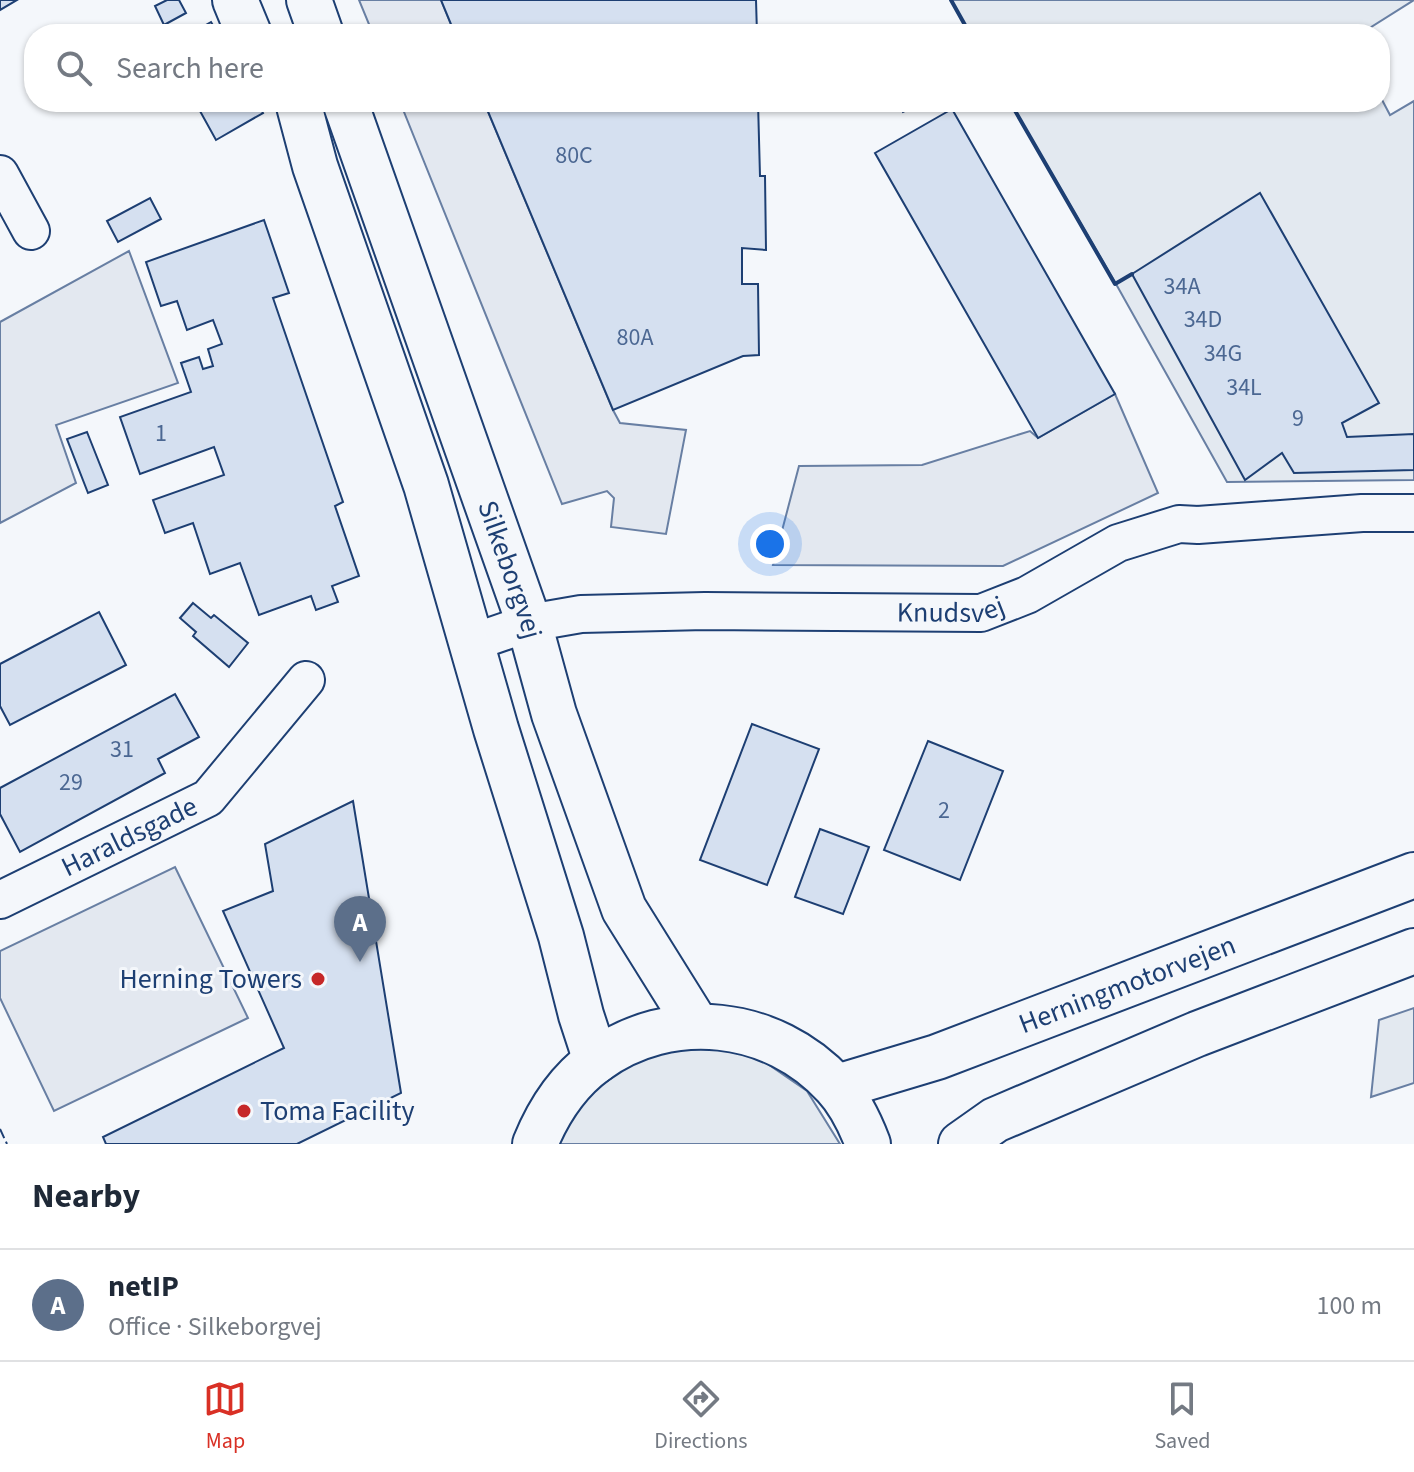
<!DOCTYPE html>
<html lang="en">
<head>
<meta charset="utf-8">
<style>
	:root { --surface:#fff; --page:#f6f6f7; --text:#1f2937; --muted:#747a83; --line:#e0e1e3; --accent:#d93025 }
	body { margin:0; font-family:"Source Sans 3",sans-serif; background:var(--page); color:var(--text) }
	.you { position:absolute; left:770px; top:544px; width:28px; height:28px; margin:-20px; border:6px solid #fff; border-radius:50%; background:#1a73e8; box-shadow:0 0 0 12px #1a73e833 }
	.badge { display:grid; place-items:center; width:52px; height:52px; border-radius:50%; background:var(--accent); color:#fff; font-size:26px; font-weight:700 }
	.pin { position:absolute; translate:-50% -66px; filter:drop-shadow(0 2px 4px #0008) }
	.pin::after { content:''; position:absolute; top:42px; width:28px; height:24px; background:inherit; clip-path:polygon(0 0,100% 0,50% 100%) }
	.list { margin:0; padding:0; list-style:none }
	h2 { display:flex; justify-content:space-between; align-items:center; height:104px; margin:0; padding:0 32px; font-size:34px }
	h2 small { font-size:26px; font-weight:400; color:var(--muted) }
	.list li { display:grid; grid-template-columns:52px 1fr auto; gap:24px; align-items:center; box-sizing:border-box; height:112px; padding:0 32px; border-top:2px solid var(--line) }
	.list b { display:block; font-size:30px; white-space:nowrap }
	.list p { margin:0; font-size:26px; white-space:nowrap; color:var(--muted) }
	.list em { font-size:26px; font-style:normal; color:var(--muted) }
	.icon { flex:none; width:44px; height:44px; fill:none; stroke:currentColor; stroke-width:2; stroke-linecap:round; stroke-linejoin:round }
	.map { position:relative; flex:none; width:1414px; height:1144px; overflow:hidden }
	.search { position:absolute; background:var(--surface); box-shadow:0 2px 6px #0004; left:24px; right:24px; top:24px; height:88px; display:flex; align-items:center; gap:20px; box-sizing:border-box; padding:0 28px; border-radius:32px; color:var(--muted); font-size:30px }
	.sheet { height:216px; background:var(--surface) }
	nav { display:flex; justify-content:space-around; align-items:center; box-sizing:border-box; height:112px; border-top:2px solid var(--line); background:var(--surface); font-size:22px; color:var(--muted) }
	nav a { display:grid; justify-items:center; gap:4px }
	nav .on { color:var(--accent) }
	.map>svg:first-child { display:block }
	.green { fill:#e3e9f0; stroke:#687fa3; stroke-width:2 }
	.parking { fill:#e3e8f0; stroke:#687fa3; stroke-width:2 }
	.building { fill:#d5e0f0; stroke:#1d3f73; stroke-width:2 }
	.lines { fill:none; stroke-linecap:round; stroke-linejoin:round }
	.street-casing { stroke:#1d3f73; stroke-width:40 }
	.secondary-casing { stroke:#1d3f73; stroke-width:48 }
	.highway-casing { stroke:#1d3f73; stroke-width:48 }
	.street { stroke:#f4f7fb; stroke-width:36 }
	.secondary { stroke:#f4f7fb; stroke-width:44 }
	.highway { stroke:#f4f7fb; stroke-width:44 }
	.fence { stroke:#1d3f73; stroke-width:2; stroke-dasharray:10 4; stroke-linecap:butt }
	.wall { stroke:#1d3f73; stroke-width:4 }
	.poi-dot { fill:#c62828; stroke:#f4f7fb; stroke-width:3 }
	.labels { text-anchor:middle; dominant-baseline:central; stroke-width:6; stroke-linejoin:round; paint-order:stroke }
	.number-label { font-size:24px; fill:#4b6792 }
	.street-label { font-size:28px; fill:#1d3f73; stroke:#f4f7fb }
	.poi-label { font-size:28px; fill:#1d3f73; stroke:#f4f7fb; text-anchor:end }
</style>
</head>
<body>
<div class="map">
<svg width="1414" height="1144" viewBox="0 0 1414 1144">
	<rect width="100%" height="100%" fill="#f4f7fb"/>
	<g class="green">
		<path d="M 951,0 L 1414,0 L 1360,34 L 970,34 Z"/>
		<path d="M 1380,96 L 1390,115 L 1414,101 L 1414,480 L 1227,482 L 1116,284 L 1010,102 L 1380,102 Z"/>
		<path d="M 1414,1008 L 1414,1083 L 1371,1097 L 1379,1020 Z"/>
		<path d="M 701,1045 L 759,1058 L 807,1091 L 840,1144 L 558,1144 L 560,1135 L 594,1087 L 643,1055 Z"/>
	</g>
	<g class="parking">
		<path d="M 359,0 L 441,0 L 455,34 L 373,34 Z"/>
		<path d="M 400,102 L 484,102 L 613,410 L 620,423 L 686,430 L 666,534 L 611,527 L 614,498 L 607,491 L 562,504 Z"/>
		<path d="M 129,251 L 178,383 L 56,425 L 76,483 L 0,523 L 0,322 Z"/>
		<path d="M 1115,394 L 1158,493 L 1003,566 L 773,565 L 799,466 L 922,465 L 1030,431 L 1038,438 Z"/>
		<path d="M 175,867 L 248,1018 L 54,1111 L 0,998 L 0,951 Z"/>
	</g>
	<g class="building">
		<path d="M 0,0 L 17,0 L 0,10 Z"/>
		<path d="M 167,0 L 179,0 L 186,13 L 164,25 L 155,6 Z"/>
		<path d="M 441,0 L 756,0 L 757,34 L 455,34 Z"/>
		<path d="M 211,22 L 218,34 L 190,34 Z"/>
		<path d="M 195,102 L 257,102 L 263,113 L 216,140 Z"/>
		<path d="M 484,102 L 758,102 L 760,176 L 765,176 L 766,250 L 742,248 L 742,284 L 758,284 L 759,355 L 743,356 L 613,410 Z"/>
		<path d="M 898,102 L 923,102 L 903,112 Z"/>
		<path d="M 952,109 L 1115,394 L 1038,438 L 875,153 Z"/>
		<path d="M 1260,193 L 1379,403 L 1342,423 L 1347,437 L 1414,434 L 1414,470 L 1294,473 L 1282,453 L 1245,480 L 1132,274 Z"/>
		<path d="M 150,198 L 161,219 L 118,242 L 107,221 Z"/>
		<path d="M 264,220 L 289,293 L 273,298 L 343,502 L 335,506 L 359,576 L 332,586 L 338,602 L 316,610 L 311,596 L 259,615 L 240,563 L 210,574 L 193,523 L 165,533 L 153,500 L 224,475 L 214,447 L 140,474 L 120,417 L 191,392 L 181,363 L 199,357 L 203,369 L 213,366 L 208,349 L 222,344 L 213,320 L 187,330 L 177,301 L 161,306 L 146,262 Z"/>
		<path d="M 87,432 L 108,485 L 88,493 L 67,439 Z"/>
		<path d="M 193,603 L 211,618 L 214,615 L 248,643 L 229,667 L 193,636 L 196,632 L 180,618 Z"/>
		<path d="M 99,612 L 126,665 L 10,725 L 0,706 L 0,664 Z"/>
		<path d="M 175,694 L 199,737 L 158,759 L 165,773 L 20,852 L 0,814 L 0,788 Z"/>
		<path d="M 752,724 L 819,749 L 767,885 L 700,860 Z"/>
		<path d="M 928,741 L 1003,771 L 960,880 L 884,850 Z"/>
		<path d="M 353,801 L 401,1093 L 297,1144 L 106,1144 L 103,1137 L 284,1048 L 223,911 L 273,891 L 265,844 Z"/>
		<path d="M 820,829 L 869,847 L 843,914 L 795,897 Z"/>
	</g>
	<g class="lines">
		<g class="street-casing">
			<g id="street">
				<path d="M 0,174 L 31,231"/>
				<path id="s1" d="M 471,643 L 529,623 L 581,614 L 705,611 L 981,613 L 1027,595 L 1118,543 L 1179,524 L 1198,525 L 1362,513 L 1414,513"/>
				<path id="s2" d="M 0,900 L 208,798 L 306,680"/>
			</g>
		</g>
		<g class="secondary-casing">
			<g id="secondary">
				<path d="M 235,0 L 249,34"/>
				<path d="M 309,0 L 321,34"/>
				<path d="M 298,102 L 315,166 L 426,485 L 496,729 L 561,936 L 581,1015 L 596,1061"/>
				<path id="s3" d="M 345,102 L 529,623 L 554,714 L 624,909 L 697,1026"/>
				<path d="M 535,1144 C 548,1112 567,1082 596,1061 C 670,1007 773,1018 835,1086 C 850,1102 860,1123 868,1144"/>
			</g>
		</g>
		<g class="highway-casing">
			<g id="highway">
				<path id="s4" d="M 837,1087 L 937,1057 L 1414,875"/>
				<path d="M 961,1144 L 995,1120 L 1197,1034 L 1414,951"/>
			</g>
		</g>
		<use href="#street" class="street"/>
		<use href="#secondary" class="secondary"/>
		<use href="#highway" class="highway"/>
		<path class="fence" d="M 0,1129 L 7,1144"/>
		<g class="wall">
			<path d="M 951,0 L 970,34"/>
			<path d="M 1010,102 L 1115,284 L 1132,274"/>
		</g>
	</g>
	<g class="poi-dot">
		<circle cx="318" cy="979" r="8"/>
		<circle cx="244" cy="1111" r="8"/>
	</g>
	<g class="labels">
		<g class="number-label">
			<text x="574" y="155">80C</text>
			<text x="1182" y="286">34A</text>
			<text x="1203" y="319">34D</text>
			<text x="635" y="337">80A</text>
			<text x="1223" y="353">34G</text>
			<text x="1244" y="387">34L</text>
			<text x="1298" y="418">9</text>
			<text x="161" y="433">1</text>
			<text x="122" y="749">31</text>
			<text x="71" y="782">29</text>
			<text x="944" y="810">2</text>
		</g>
		<g class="street-label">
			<text stroke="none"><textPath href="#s3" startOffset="496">Silkeborgvej</textPath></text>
			<text stroke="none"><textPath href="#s1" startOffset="484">Knudsvej</textPath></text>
			<text stroke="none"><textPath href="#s2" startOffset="144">Haraldsgade</textPath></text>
			<text stroke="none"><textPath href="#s4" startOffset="308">Herningmotorvejen</textPath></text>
		</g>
		<g class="poi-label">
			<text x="302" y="979">Herning Towers</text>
			<text x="260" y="1111" text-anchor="start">Toma Facility</text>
		</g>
	</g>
</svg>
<div class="you"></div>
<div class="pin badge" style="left:360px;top:962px;background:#5c6f8a">A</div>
<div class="search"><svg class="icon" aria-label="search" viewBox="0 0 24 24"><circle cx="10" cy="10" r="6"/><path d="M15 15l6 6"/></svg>Search here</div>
</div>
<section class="sheet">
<h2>Nearby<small></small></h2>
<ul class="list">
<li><span class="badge" style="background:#5c6f8a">A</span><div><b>netIP</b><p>Office · Silkeborgvej</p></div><em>100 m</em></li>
</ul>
</section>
<nav>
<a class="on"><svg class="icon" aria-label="map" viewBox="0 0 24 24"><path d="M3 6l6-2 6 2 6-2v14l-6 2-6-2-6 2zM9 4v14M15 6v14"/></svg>Map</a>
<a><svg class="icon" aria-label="directions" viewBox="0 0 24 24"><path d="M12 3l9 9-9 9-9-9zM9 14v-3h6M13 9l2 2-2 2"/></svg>Directions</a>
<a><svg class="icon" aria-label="saved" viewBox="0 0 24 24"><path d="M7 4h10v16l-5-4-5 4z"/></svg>Saved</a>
</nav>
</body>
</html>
